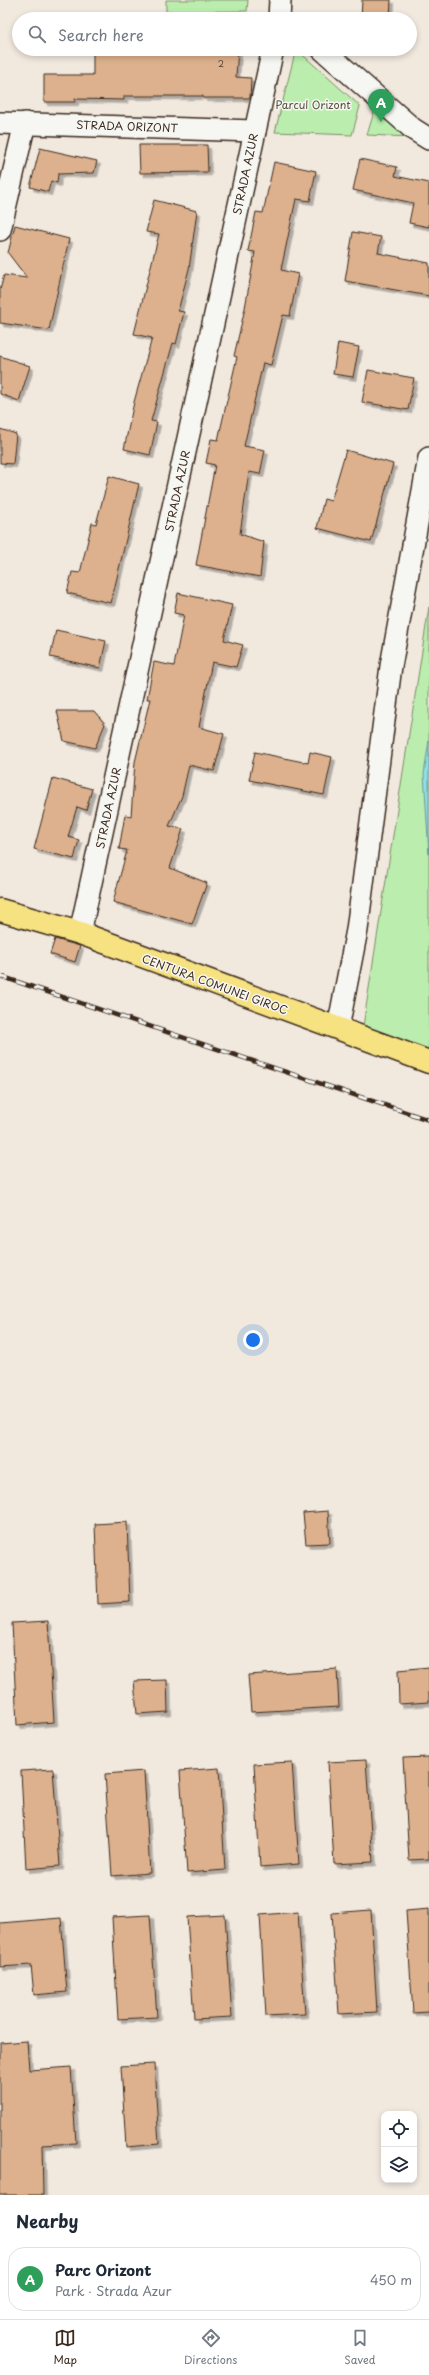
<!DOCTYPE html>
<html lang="en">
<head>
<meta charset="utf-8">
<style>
	:root { --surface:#fff; --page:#f2f2f3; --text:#1f2937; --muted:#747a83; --line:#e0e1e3; --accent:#3b2a1e }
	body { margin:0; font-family:"Playpen Sans",sans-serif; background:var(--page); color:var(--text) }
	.controls { position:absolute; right:12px; bottom:12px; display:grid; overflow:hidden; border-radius:8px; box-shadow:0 2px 6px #0003 }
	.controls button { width:36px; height:36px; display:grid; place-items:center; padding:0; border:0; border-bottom:1px solid var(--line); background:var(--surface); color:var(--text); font:20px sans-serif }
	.you { position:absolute; left:253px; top:1340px; width:14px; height:14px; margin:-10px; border:3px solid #fff; border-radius:50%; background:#1a73e8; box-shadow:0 0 0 6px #1a73e833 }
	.badge { display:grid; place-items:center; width:26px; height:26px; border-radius:50%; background:var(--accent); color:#fff; font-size:13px; font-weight:700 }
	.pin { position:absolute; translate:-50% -33px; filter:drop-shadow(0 1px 2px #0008) }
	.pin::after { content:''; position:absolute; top:21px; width:14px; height:12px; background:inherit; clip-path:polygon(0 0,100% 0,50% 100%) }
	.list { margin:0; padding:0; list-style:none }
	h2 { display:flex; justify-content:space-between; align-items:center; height:52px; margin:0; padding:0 16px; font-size:17px }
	h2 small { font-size:13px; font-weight:400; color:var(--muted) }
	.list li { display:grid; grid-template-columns:26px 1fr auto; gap:12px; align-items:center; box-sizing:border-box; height:64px; margin:0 8px 8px; padding:0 8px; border:1px solid var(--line); border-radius:16px }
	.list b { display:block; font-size:15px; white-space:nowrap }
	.list p { margin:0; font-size:13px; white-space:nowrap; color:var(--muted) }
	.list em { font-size:13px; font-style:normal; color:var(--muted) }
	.icon { flex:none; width:22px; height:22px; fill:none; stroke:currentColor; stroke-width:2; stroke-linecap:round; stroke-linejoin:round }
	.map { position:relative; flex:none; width:429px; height:2195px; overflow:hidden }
	.search { position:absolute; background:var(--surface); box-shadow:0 2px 6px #0003; left:12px; right:12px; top:12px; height:44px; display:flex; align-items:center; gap:10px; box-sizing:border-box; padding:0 14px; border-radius:22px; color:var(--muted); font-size:15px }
	.sheet { height:124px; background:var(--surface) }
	nav { display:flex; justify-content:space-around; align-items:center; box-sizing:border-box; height:56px; border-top:1px solid var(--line); background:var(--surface); font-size:11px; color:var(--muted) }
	nav a { display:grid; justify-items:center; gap:2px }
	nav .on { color:var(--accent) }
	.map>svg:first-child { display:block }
	.green { fill:#bbeeae; stroke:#7b8c66 }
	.water { fill:#8fe0e7; stroke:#6d9797 }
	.building { fill:#ddb18d; stroke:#3b2a1e; filter:url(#shadow) }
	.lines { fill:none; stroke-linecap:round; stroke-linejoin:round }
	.minor-casing { stroke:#3b2a1e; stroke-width:24 }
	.major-casing { stroke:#3b2a1e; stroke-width:25 }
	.minor { stroke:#f6f6f2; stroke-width:21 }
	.major { stroke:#f7e281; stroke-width:22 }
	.rail-casing { stroke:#3b2a1e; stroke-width:4.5 }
	.rail { stroke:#f6f6f2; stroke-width:3; stroke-dasharray:9; stroke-linecap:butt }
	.labels { text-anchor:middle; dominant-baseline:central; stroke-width:3; stroke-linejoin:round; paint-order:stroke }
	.number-label { font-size:9px; fill:#644c3a }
	.park-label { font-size:11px; fill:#55513b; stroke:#f6f6f2 }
	.street-label { font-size:11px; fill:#3b2a1e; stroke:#f6f6f2 }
</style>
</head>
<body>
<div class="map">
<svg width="429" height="2195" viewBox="0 0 429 2195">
	<defs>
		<filter id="shadow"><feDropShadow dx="3.5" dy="3.5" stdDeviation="0" flood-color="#0004"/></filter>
	</defs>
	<rect width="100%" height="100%" fill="#f1e8de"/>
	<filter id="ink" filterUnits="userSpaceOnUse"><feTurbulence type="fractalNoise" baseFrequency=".025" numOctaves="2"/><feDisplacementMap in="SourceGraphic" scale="8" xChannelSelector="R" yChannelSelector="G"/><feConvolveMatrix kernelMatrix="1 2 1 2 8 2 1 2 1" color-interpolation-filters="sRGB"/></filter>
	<g filter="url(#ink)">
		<g class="green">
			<path d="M 166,0 L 248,0 L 247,11 L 166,12 Z"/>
			<path d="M 296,49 L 360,106 L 352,135 L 275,132 Z"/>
			<path d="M 375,109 L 410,137 L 367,135 Z"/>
			<path d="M 429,607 L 429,1061 L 361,1039 Z"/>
		</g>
		<path class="water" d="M 429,740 L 429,855 L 424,774 Z"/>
		<g class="building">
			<path d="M 362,0 L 391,0 L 390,19 L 361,19 Z"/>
			<path d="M 93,49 L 238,49 L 236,77 L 251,78 L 250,98 L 203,98 L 203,96 L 124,96 L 124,100 L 75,99 L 75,102 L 44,102 L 44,75 L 93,75 Z"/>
			<path d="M 139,145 L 207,145 L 208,172 L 140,173 Z"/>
			<path d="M 40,148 L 97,161 L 94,173 L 58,174 L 57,183 L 51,181 L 48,192 L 30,187 Z"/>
			<path d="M 360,159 L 397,167 L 395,176 L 429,183 L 429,227 L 409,223 L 413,203 L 353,190 Z"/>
			<path d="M 274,162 L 316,171 L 310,201 L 296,199 L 281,270 L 298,274 L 290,316 L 283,315 L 271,365 L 263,363 L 244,446 L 265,450 L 260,474 L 249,472 L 240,534 L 264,542 L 260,577 L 196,565 L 215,465 L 206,463 L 211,439 L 218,440 L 237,357 L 234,356 L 245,308 L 255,252 L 248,251 L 256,212 L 263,213 Z"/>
			<path d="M 154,200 L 197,211 L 189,269 L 178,311 L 184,312 L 176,344 L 173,343 L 151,421 L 157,422 L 150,455 L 124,449 L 134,402 L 152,338 L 134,334 L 159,234 L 146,232 Z"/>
			<path d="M 15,225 L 69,239 L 49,330 L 0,323 L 0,290 L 4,275 L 27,278 L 8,253 Z"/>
			<path d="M 353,232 L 381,237 L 378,253 L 429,263 L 429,296 L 345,281 Z"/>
			<path d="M 338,343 L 359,347 L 353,377 L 333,374 Z"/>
			<path d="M 0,356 L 30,366 L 19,401 L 0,394 Z"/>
			<path d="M 368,370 L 414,378 L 408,410 L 362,402 Z"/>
			<path d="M 0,429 L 16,434 L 13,464 L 0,463 Z"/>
			<path d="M 346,450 L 393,464 L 371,542 L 317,528 L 324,499 L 331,501 Z"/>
			<path d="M 109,476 L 139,484 L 111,603 L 67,593 L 72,572 L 80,573 L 92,523 L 96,524 Z"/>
			<path d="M 178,593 L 232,605 L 224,640 L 243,645 L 236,667 L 212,662 L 199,727 L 224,734 L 214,771 L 189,765 L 182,796 L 169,826 L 183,829 L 170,868 L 207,883 L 192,924 L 113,902 L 127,850 L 119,849 L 125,815 L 131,816 L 135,762 L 150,699 L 147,699 L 154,662 L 174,666 L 184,615 L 174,613 Z"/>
			<path d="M 56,630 L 106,641 L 100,668 L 50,657 Z"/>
			<path d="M 57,711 L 94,711 L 105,724 L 95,748 L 64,741 Z"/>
			<path d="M 255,752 L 308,763 L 310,752 L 332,757 L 324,795 L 249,780 Z"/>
			<path d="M 53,778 L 92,789 L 86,810 L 77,807 L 68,837 L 79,840 L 74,859 L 34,849 Z"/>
			<path d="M 55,939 L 80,946 L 75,962 L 50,954 Z"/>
			<path d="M 328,1511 L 330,1543 L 306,1544 L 303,1513 Z"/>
			<path d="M 127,1522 L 130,1602 L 98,1604 L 95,1524 Z"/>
			<path d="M 48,1621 L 54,1722 L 17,1725 L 12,1623 Z"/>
			<path d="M 429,1667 L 429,1702 L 399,1704 L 398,1670 Z"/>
			<path d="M 337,1669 L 339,1707 L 251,1712 L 248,1675 Z"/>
			<path d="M 167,1680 L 168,1712 L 137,1714 L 134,1681 Z"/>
			<path d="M 429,1757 L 429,1859 L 409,1860 L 403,1758 Z"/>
			<path d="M 366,1760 L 373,1862 L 334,1864 L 328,1762 Z"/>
			<path d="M 292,1762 L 299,1864 L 260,1867 L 254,1764 Z"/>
			<path d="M 219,1768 L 225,1870 L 187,1873 L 180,1771 Z"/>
			<path d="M 53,1769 L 60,1866 L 26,1869 L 21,1771 Z"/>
			<path d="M 144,1771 L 150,1873 L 112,1876 L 105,1774 Z"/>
			<path d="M 429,1909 L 429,2012 L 413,2013 L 406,1911 Z"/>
			<path d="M 371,1910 L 377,2012 L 339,2014 L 332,1913 Z"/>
			<path d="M 298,1912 L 305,2014 L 266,2016 L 260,1915 Z"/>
			<path d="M 150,1915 L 157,2017 L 118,2019 L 112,1917 Z"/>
			<path d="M 225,1915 L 232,2017 L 194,2019 L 187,1917 Z"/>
			<path d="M 61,1918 L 67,1992 L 34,1995 L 31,1965 L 0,1967 L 0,1923 Z"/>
			<path d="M 27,2041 L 29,2070 L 71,2067 L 76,2143 L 42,2145 L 43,2195 L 0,2195 L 0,2043 Z"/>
			<path d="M 154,2064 L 159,2144 L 126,2147 L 121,2066 Z"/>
		</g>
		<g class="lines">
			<g class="minor-casing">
				<g id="minor">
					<path d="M 279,19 L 280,0"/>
					<path d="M 322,49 L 413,129 L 429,139"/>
					<path d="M 0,123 L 255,131"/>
					<path d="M 0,230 L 25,123"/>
					<path d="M 80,933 L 273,49"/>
					<path d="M 338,1028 L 357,930 L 391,666 L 429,458"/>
				</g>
			</g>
			<g class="major-casing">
				<path id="major" d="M 0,910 L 80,933 L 429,1062"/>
			</g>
			<use href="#minor" class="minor"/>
			<use href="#major" class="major"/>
			<g class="rail-casing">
				<path id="rail" d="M 0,976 L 429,1120"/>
			</g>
			<use href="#rail" class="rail"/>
		</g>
	</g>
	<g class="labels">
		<g class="number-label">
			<text x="221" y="63">2</text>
		</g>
		<g class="park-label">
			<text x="313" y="104">Parcul Orizont</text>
		</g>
		<g class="street-label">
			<text transform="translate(127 126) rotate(2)">STRADA ORIZONT</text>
			<text transform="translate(245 174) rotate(-78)">STRADA AZUR</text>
			<text transform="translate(177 491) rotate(-78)">STRADA AZUR</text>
			<text transform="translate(108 808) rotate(-78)">STRADA AZUR</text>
			<text transform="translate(215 984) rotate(20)">CENTURA COMUNEI GIROC</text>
		</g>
	</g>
</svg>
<div class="controls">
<button><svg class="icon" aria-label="locate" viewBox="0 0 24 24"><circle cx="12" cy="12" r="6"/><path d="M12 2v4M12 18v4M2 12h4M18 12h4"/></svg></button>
<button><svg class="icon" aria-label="layers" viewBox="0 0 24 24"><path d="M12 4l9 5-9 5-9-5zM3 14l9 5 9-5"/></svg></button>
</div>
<div class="you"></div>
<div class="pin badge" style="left:381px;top:122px;background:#2e9e5b">A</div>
<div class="search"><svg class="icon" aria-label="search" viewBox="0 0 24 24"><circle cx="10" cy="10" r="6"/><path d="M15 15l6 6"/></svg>Search here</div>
</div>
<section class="sheet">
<h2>Nearby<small></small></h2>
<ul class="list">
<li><span class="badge" style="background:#2e9e5b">A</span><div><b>Parc Orizont</b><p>Park · Strada Azur</p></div><em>450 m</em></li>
</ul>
</section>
<nav>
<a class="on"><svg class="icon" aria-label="map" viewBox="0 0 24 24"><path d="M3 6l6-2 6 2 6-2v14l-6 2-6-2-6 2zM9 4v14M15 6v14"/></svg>Map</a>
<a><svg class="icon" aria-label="directions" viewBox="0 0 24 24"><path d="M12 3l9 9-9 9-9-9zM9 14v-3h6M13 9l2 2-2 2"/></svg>Directions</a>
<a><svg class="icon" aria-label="saved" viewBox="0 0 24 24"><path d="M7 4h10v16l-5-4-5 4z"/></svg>Saved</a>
</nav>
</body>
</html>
